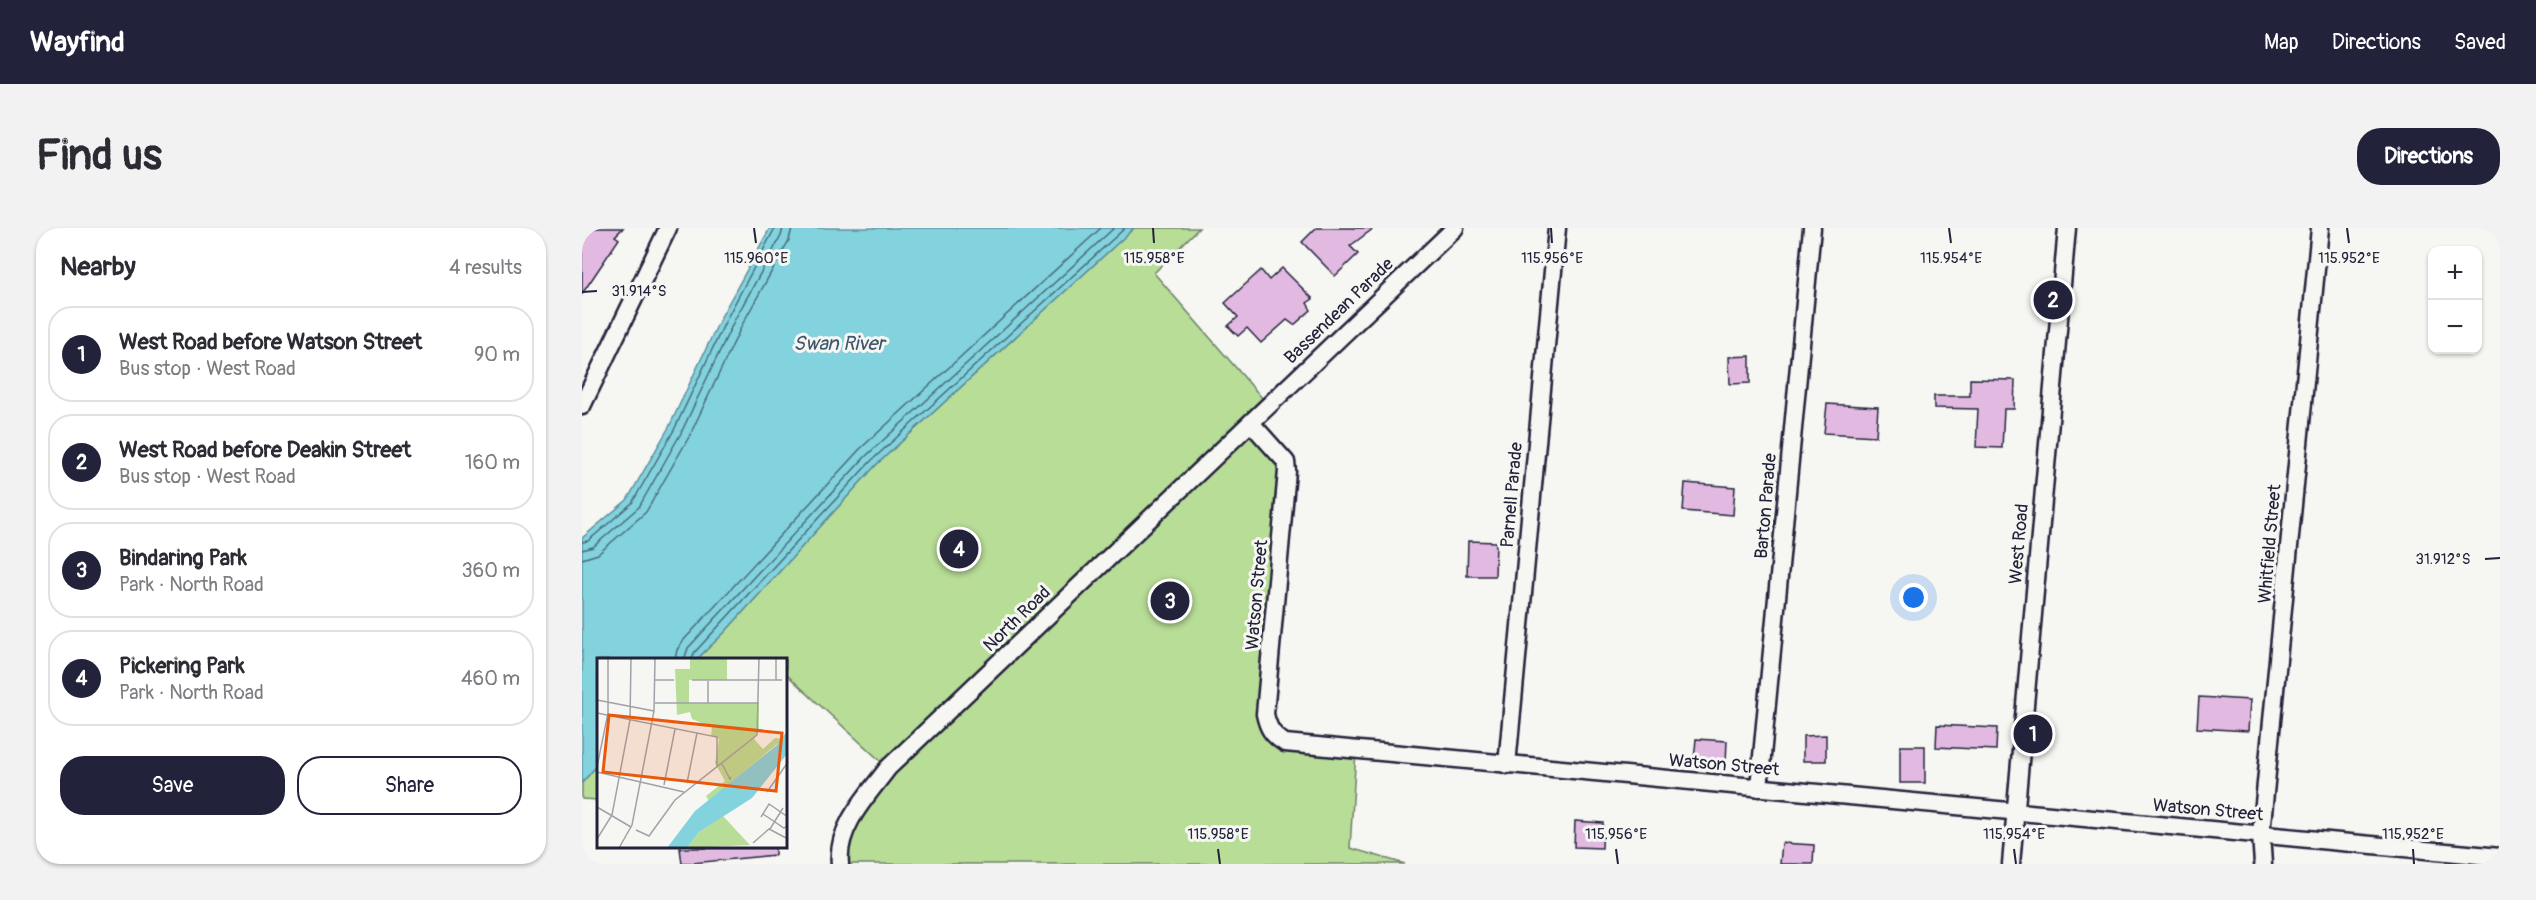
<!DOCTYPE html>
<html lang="en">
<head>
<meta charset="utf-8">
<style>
	:root { --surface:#fff; --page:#f2f2f3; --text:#2b2b33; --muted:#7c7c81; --line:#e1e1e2; --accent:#22223b }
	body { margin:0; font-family:Pangolin,sans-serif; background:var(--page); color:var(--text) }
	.controls { position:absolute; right:18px; top:18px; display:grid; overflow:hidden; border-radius:12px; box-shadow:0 2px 4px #0004 }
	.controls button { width:54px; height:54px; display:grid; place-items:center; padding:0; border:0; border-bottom:2px solid var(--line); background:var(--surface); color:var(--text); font:30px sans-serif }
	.you { position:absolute; left:1332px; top:370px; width:21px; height:21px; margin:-15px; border:4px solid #fff; border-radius:50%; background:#1a73e8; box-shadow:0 0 0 9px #1a73e833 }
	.badge { display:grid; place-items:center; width:39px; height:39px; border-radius:50%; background:var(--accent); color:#fff; font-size:20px; font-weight:700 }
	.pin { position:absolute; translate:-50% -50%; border:3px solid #fff; box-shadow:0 2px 6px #0006 }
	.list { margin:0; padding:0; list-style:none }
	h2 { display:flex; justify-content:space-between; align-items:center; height:78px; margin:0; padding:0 24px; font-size:26px }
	h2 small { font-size:20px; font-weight:400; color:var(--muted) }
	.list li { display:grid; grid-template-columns:39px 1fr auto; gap:18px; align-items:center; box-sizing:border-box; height:96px; margin:0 12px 12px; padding:0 12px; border:2px solid var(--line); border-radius:24px }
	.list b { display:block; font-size:22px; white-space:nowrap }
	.list p { margin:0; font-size:20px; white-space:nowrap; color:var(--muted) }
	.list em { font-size:20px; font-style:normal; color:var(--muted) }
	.actions { display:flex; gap:12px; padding:18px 24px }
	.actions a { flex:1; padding:14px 0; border:2px solid var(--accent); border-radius:24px; text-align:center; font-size:21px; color:var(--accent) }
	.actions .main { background:var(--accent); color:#fff }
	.map { position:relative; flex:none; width:1918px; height:636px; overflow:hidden; border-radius:24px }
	header { display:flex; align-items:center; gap:36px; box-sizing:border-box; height:84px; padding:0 30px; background:var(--accent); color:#fff }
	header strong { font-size:28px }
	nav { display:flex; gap:33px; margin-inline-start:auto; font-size:21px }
	.intro { display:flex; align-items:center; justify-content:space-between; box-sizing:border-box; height:144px; padding:0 36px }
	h1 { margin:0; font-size:42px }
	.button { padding:15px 27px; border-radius:24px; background:var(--accent); color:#fff; font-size:21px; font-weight:700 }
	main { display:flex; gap:36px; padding:0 36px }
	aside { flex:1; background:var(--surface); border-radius:24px; box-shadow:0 2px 4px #0004 }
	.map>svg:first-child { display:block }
	.green { fill:#b8dd97; stroke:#6d8069; stroke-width:1.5 }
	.water { fill:#82d3dd; stroke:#5c8c9c; stroke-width:1.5 }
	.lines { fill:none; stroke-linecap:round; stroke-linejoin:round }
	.shore { stroke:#48697c; stroke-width:1.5 }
	.building { fill:#e2bae1; stroke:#22223b; stroke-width:1.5 }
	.minor-casing { stroke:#22223b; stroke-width:21 }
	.minor { stroke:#f6f6f2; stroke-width:16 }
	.ticks { fill:none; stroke:#22223b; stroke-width:2 }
	.labels { text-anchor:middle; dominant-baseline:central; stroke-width:6; stroke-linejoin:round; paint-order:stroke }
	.street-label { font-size:18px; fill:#22223b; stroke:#f6f6f2 }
	.water-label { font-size:20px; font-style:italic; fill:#3f576c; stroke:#f6f6f2 }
	.inset-road { fill:none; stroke:#a1a1a9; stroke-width:1.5 }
	.view { fill:#e8590c; fill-opacity:0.15; stroke:#e8590c; stroke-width:3 }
	.inset-edge { fill:none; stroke:#22223b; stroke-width:3 }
	.ticks-label { font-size:15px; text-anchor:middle; fill:#22223b; stroke:#f6f6f2; stroke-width:6; stroke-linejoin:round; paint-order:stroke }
</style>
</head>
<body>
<header>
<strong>Wayfind</strong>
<nav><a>Map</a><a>Directions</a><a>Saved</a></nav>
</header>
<div class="intro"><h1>Find us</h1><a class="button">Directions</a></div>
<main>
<aside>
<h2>Nearby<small>4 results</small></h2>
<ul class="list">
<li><span class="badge">1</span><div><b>West Road before Watson Street</b><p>Bus stop · West Road</p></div><em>90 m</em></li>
<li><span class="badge">2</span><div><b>West Road before Deakin Street</b><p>Bus stop · West Road</p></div><em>160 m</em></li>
<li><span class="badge">3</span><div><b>Bindaring Park</b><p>Park · North Road</p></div><em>360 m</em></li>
<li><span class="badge">4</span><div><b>Pickering Park</b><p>Park · North Road</p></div><em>460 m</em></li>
</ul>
<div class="actions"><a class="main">Save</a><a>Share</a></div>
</aside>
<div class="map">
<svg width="1918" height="636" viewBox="0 0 1918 636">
	<rect width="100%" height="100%" fill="#f6f6f2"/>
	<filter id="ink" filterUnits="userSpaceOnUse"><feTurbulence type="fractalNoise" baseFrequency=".0167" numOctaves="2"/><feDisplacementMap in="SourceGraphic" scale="12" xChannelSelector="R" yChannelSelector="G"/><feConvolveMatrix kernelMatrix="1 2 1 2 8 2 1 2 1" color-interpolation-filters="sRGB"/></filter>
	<g filter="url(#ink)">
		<g class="green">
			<path d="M 552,0 L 617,0 L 572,45 L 687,178 L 670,195 L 704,234 L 683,486 L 693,509 L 774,523 L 768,620 L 823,636 L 258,636 L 262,609 L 306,540 L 204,446 L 204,432 L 114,432 L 142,405 L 294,237 Z"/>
			<path d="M 16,536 L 16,572 L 0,571 L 0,555 Z"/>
		</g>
		<path class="water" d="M 188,0 L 552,0 L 294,237 L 142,405 L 114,432 L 16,432 L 16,536 L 0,555 L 0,310 L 45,272 L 87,199 L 140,87 Z"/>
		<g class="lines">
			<g class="shore">
				<path d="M 0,314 L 6,313 L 50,275 L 92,202 L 145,90 L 193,0"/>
				<path d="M 0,322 L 11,319 L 57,279 L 99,205 L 152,93 L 199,8 L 201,0"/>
				<path d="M 0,331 L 16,326 L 64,284 L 107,209 L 160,97 L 207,12 L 210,0"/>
				<path d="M 93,432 L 95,422 L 100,414 L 278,221 L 519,0"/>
				<path d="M 102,432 L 106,420 L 284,228 L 532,0"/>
				<path d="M 110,432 L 112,425 L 289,233 L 543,0"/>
			</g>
		</g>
		<g class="building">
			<path d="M 0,0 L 41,0 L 33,8 L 37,11 L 0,66 Z"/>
			<path d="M 734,0 L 792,0 L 768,18 L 776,26 L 753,48 L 720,14 Z"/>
			<path d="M 700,40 L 731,71 L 725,75 L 729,82 L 712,97 L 705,92 L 679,115 L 665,100 L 656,108 L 646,98 L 656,89 L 643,75 L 679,42 L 687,52 Z"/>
			<path d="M 1168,128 L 1168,155 L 1148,156 L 1147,129 Z"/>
			<path d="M 1388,151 L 1433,152 L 1432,181 L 1422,181 L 1420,220 L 1394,219 L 1396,181 L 1352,180 L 1352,168 L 1388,168 Z"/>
			<path d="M 1245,176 L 1296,179 L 1294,208 L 1242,205 Z"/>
			<path d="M 1103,255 L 1153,259 L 1151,287 L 1101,283 Z"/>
			<path d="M 886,313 L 914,314 L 913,348 L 885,348 Z"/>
			<path d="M 1617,469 L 1668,472 L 1666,503 L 1615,500 Z"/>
			<path d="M 1355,497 L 1415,500 L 1414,522 L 1354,519 Z"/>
			<path d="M 1244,507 L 1244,533 L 1221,533 L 1221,508 Z"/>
			<path d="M 1114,511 L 1145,513 L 1144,534 L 1112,532 Z"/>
			<rect x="1318" y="518" width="25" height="37"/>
			<path d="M 993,593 L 1021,595 L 1020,620 L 992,619 Z"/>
			<path d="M 1200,615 L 1232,617 L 1231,636 L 1198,636 Z"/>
			<path d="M 98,620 L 193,620 L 193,627 L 100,636 Z"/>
		</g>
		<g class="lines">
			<g class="minor-casing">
				<g id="minor">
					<path d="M 0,178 L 86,0"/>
					<path d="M 669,195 L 704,234 L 705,243 L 683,486 C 686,500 690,507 703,515 L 1918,629"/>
					<path d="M 925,537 L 975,0"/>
					<path d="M 1177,560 L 1230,0"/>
					<path d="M 258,636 C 254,599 286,567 306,540 L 873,0"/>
					<path d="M 1429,636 L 1485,0"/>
					<path d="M 1681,636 L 1679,606 L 1738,0"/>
				</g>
			</g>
			<use href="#minor" class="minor"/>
		</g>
	</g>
	<path class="ticks" d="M 172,0 L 174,15M 571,0 L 572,15M 969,0 L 970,15M 1367,0 L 1369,15M 1765,0 L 1767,15M 0,64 L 15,63M 1903,331 L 1918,330M 636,621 L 638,636M 1034,621 L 1036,636M 1432,621 L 1434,636M 1831,621 L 1832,636"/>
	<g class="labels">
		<g class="street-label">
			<text transform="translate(757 83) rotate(-44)">Bassendean Parade</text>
			<text transform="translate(930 267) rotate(-85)">Parnell Parade</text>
			<text transform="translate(1184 278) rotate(-85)">Barton Parade</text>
			<text transform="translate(1437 316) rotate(-85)">West Road</text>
			<text transform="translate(1688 316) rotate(-85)">Whitfield Street</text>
			<text transform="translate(675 367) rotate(-85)">Watson Street</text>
			<text transform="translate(435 391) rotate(-44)">North Road</text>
			<text transform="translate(1142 537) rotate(5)">Watson Street</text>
			<text transform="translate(1626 582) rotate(5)">Watson Street</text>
		</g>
		<g class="water-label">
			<text x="257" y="115">Swan River</text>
		</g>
	</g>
	<g transform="translate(15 430)">
		<rect width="190" height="190" fill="#f6f6f2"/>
		<path d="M 93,0 L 130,0 L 130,22 L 92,22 L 92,45 L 162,45 L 162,73 L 157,81 L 166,91 L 178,80 L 186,81 L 112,143 L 109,138 L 128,123 L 118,105 L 122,81 L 114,78 L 115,69 L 95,61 L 93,54 L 80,57 L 78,11 L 93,11 ZM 126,158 L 153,187 L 90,190 L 102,174 Z" fill="#b8dd97"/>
		<path d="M 190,73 L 190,96 L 155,140 L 102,174 L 90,190 L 70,190 L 98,153 L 180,87 Z" fill="#82d3dd"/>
		<path class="inset-road" d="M 179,1 L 179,22M 58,22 L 77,22M 95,22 L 185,22M 0,42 L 57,53M 58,45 L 162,45M 111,45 L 111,23M 0,55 L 120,79 L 120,109M 125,106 L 133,121 L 134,119M 0,109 L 11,55 L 11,0M 0,114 L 87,134M 90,125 L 100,75M 67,127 L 78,71M 170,134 L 191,104M 0,149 L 34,169M 166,156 L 187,170 L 191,167M 164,159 L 172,146 L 191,159M 173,171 L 186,150M 39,172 L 52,178 L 78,142 L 160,77 L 162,0M 0,181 L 15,157 L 33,62 L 34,0M 156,185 L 172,171 L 191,181M 22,190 L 35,167 L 57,53 L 58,0"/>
		<path class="view" d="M 12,57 L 185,75 L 179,133 L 6,114 Z"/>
		<rect width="190" height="190" class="inset-edge"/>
	</g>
	<g class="ticks-label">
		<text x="174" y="35">115.960°E</text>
		<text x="572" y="35">115.958°E</text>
		<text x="970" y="35">115.956°E</text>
		<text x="1369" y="35">115.954°E</text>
		<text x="1767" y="35">115.952°E</text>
		<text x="57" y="68">31.914°S</text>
		<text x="1861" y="336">31.912°S</text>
		<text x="636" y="611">115.958°E</text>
		<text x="1034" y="611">115.956°E</text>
		<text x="1432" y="611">115.954°E</text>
		<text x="1831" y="611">115.952°E</text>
	</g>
</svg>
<div class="controls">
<button>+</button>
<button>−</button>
</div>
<div class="you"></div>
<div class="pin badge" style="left:1451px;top:506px">1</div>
<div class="pin badge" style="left:1471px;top:72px">2</div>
<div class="pin badge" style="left:588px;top:373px">3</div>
<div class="pin badge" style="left:377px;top:321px">4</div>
</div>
</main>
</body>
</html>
